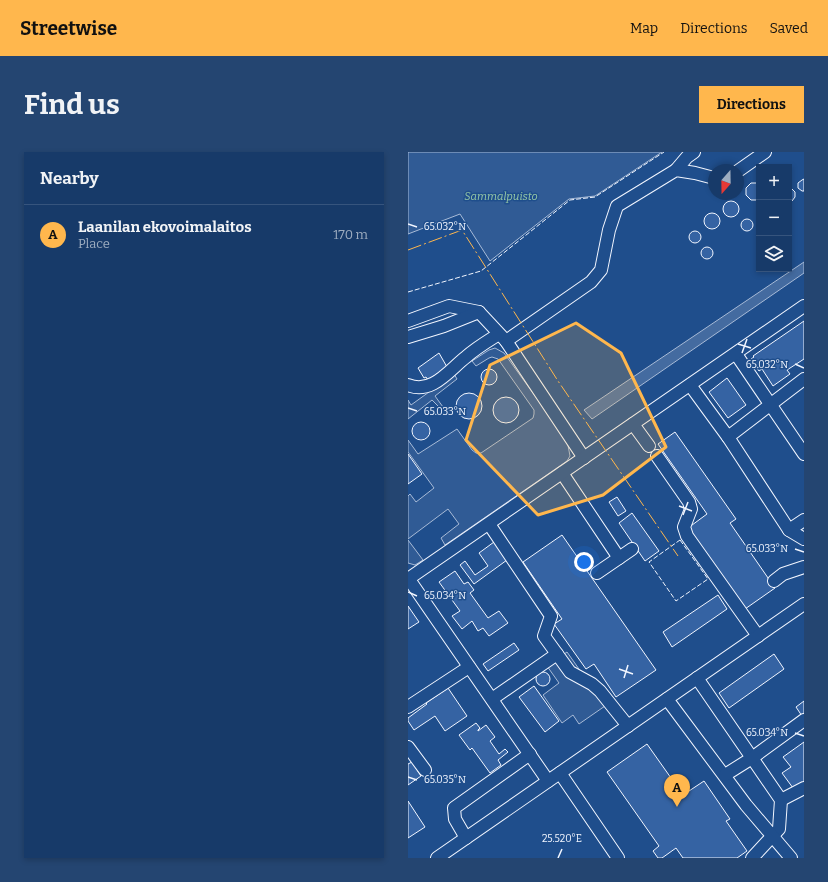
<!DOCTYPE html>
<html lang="en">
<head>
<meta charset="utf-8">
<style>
	:root { --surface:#173a69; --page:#244571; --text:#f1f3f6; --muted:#9eadc0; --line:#36547d; --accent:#ffb74d }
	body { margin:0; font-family:Bitter,serif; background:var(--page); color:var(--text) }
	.controls { position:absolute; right:12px; top:12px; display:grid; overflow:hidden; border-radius:0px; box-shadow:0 2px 6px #0003 }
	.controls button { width:36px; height:36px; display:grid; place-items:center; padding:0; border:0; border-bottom:1px solid var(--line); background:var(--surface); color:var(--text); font:20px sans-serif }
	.compass { position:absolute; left:300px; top:12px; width:36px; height:36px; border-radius:50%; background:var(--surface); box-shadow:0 2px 6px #0003; rotate:200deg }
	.you { position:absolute; left:176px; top:410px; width:14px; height:14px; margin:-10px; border:3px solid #fff; border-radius:50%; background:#1a73e8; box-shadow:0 0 0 6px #1a73e833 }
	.badge { display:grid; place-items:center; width:26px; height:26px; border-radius:50%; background:var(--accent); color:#111; font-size:13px; font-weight:700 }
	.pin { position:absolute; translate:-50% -33px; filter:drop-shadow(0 1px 2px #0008) }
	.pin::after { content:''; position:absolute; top:21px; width:14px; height:12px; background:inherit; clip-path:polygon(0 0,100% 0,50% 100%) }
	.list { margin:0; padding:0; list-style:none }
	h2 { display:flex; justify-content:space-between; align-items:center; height:52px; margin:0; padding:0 16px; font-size:17px }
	h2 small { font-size:13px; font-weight:400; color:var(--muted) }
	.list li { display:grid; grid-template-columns:26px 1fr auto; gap:12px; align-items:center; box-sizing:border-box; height:60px; padding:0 16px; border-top:1px solid var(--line) }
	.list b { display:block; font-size:15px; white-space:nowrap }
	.list p { margin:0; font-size:13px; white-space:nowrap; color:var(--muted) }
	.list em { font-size:13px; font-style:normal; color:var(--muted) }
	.icon { flex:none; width:22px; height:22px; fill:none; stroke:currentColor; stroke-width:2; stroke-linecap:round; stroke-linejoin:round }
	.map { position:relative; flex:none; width:396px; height:706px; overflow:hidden; border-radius:0px }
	header { display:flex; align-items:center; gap:24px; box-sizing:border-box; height:56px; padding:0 20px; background:var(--accent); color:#111 }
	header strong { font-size:19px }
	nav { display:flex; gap:22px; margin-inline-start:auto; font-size:14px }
	.intro { display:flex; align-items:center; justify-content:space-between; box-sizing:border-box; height:96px; padding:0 24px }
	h1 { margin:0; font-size:28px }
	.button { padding:10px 18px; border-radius:0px; background:var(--accent); color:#111; font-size:14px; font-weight:700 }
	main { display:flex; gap:24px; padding:0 24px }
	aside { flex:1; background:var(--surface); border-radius:0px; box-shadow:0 2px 6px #0003 }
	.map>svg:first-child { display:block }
	.built { fill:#305b95; stroke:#a8bbd7 }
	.water { fill:#446ba0; stroke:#a8bbd7 }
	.building { fill:#3563a3; stroke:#f2f6ff }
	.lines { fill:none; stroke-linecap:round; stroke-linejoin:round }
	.minor-casing { stroke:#f2f6ff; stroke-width:14 }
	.minor { stroke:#1f4e8c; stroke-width:12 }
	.fence { stroke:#f2f6ff; stroke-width:1; stroke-dasharray:5 2; stroke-linecap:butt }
	.power { stroke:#ffb74d; stroke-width:1; stroke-dasharray:14 3 2 3; stroke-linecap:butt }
	.marked { fill:#ffb74d; fill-opacity:0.2; stroke:#ffb74d; stroke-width:3; stroke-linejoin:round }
	.ticks { fill:none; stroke:#f2f6ff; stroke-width:1.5 }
	.labels { text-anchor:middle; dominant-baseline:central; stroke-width:3; stroke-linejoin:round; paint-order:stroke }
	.park-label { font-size:11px; font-style:italic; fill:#97c8a6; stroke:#1f4e8c }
	.ticks-label { font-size:10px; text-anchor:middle; fill:#f2f6ff; stroke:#1f4e8c; stroke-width:3; stroke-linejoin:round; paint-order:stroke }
</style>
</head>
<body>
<header>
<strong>Streetwise</strong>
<nav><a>Map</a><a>Directions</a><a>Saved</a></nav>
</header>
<div class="intro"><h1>Find us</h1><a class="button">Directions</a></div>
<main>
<aside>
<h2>Nearby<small></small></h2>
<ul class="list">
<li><span class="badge">A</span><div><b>Laanilan ekovoimalaitos</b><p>Place</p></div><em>170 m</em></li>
</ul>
</aside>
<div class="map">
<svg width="396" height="706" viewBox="0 0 396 706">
	<rect width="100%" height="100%" fill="#1f4e8c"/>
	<g class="built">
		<path d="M 0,0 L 254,0 L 187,44 L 161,47 L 82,109 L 52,62 L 0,82 Z"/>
		<path d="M 87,196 L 96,201 L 159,288 L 162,304 L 159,309 L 37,393 L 33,386 L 51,372 L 40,357 L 0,387 L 0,344 L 2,342 L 8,350 L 26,336 L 0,300 L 0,288 L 10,302 L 49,277 L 64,298 L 68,301 L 73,301 L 125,266 L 126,262 L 126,258 L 90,207 L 84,205 L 81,206 L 68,214 L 64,209 L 81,198 Z"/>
		<path d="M 46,222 L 49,227 L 27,244 L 35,255 L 33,257 L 24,248 L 0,267 L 0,248 L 3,253 Z"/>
		<path d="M 0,388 L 15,408 L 7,413 L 0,411 Z"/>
		<path d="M 159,500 L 197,554 L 171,572 L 165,563 L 154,571 L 135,543 L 151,531 L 139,514 Z"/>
	</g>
	<path class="water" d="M 396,110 L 396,121 L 184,267 L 176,258 Z"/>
	<g class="building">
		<path d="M 396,27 L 396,39 L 394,39 L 390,36 L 390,31 L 394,28 Z"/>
		<path d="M 343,31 L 349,31 L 351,33 L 350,48 L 343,48 L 338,43 L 338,36 Z"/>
		<path d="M 381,37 L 384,37 L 387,40 L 387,45 L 384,49 L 381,49 Z"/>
		<circle cx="323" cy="57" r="8"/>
		<circle cx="304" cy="69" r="8"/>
		<circle cx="339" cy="73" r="6"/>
		<circle cx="287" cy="85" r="6"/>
		<circle cx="299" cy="101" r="6"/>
		<path d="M 396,169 L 396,207 L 379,218 L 382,222 L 365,234 L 354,217 L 351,219 L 343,207 L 346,205 L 345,204 Z"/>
		<path d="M 31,201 L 39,215 L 20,228 L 18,225 L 16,226 L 10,216 Z"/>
		<circle cx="81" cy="225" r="8"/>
		<path d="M 319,226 L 338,253 L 320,266 L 301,240 Z"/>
		<circle cx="61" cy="254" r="13"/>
		<circle cx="98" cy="258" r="13"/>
		<circle cx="13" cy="279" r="9"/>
		<path d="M 267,280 L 328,367 L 322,371 L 367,436 L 337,457 L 280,376 L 299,362 L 250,292 Z"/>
		<path d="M 0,302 L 14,322 L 0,332 Z"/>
		<path d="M 209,345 L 218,359 L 210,364 L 201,350 Z"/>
		<path d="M 224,361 L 251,399 L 237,409 L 211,371 Z"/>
		<path d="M 154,383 L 248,518 L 208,545 L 186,512 L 178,517 L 146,472 L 154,467 L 115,410 Z"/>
		<path d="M 86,390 L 99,408 L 66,432 L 52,413 L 57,409 L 67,423 L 80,414 L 71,401 Z"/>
		<path d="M 47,419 L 56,432 L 60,430 L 66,438 L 62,441 L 80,466 L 91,459 L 100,471 L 81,484 L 75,476 L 70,479 L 64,469 L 54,477 L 44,464 L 52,459 L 31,430 Z"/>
		<path d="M 310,443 L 319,457 L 264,495 L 255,480 Z"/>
		<path d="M 0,454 L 11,470 L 0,477 Z"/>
		<path d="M 106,491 L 111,498 L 80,519 L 75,512 Z"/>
		<path d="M 366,502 L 376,517 L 321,556 L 311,541 Z"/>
		<circle cx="135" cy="527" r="7"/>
		<path d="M 126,534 L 151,569 L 137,580 L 111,545 Z"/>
		<path d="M 40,536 L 59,564 L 37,579 L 27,564 L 6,578 L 0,569 L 0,566 L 19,552 L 18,551 Z"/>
		<path d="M 396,549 L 396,562 L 394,564 L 388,555 Z"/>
		<path d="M 68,571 L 72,576 L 70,578 L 70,579 L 78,573 L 87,585 L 82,589 L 91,602 L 97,597 L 100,600 L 90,608 L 93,613 L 82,621 L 64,596 L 62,598 L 51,583 Z"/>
		<path d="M 396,590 L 396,634 L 394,630 L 385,636 L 374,621 L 383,615 L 375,605 Z"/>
		<path d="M 239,592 L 275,643 L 296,629 L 322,667 L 318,669 L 339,699 L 329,706 L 275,706 L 268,696 L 254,706 L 250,706 L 245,699 L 251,694 L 199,620 Z"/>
		<path d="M 4,610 L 13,624 L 0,633 L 0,612 Z"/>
		<path d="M 0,649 L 17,675 L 0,686 Z"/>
	</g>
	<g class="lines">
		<g class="minor-casing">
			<g id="minor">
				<path d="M 268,18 L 279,5 L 286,0"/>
				<path d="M 330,19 L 357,0"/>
				<path d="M 0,169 L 41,154 L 71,160 L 98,189 L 176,306"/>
				<path d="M 0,185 L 36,174 L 71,160"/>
				<path d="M 98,189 L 183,130 L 193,118 L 201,78 L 209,54 L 268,18 L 287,21 L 306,26"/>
				<path d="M 328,202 L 396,302"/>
				<path d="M 0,233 C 24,243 41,218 58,205 C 68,196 80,189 91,182"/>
				<path d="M 282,233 L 320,285 L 396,227"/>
				<path d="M 225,272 L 241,294"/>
				<path d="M 320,285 L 381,378 L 396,368"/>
				<path d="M 249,304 L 281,350 L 283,357 L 276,375 L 279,384 L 350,484"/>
				<path d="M 154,321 L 211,406"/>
				<path d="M 81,372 L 143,464 L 136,484 L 162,520 L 184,532 L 192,539 L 220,574"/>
				<path d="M 381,378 L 396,387"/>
				<path d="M 189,421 L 224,397"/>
				<path d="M 0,426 L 140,629"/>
				<path d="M 0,427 L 396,154"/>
				<path d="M 366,429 L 375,422 L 396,415"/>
				<path d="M 289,526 L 373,648 L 371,677 L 344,706"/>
				<path d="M 84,547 L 149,502"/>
				<path d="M 259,547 L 338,653 L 383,706"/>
				<path d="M 0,555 L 61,515"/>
				<path d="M 0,595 L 17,618"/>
				<path d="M 152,621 L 210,706"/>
				<path d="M 317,623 L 344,606 L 396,568"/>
				<path d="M 373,648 L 396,636"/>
				<path d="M 58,686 L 47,667 L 46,656 L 122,602"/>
				<path d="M 29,706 L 396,452"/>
			</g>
		</g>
		<use href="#minor" class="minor"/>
		<g class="fence">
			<path d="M 0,140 L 73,119 L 162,48 L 187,45 L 256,0"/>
			<path d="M 272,388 L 300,427 L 268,449 L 241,410 Z"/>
		</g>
		<path class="power" d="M 0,98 L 54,78 L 150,229 L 270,404"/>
	</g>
	<path class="marked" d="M 168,171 L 213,201 L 258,295 L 195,343 L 130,363 L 58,288 L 82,213 Z"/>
	<path class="ticks" d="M 0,72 L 9,75M 330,192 L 343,196M 334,201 L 339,187M 387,212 L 396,216M 0,256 L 9,259M 271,354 L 284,359M 275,363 L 280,350M 387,397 L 396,400M 0,440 L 9,444M 211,517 L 225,522M 216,526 L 220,513M 387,581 L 396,584M 0,625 L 9,628M 150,706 L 154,697"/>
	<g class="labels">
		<g class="park-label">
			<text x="93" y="44">Sammalpuisto</text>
		</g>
	</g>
	<g class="ticks-label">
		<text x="37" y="78">65.032°N</text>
		<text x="359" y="216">65.032°N</text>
		<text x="37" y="263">65.033°N</text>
		<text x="359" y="400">65.033°N</text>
		<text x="37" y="447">65.034°N</text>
		<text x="359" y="584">65.034°N</text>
		<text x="37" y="631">65.035°N</text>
		<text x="154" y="690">25.520°E</text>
	</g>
</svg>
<div class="controls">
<button>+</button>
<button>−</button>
<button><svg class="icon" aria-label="layers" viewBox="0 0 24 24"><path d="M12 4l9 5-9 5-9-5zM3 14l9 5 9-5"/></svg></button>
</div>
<svg class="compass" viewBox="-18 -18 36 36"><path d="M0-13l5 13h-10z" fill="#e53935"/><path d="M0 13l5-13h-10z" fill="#9eadc0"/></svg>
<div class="you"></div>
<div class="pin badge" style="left:269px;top:655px">A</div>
</div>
</main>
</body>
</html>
